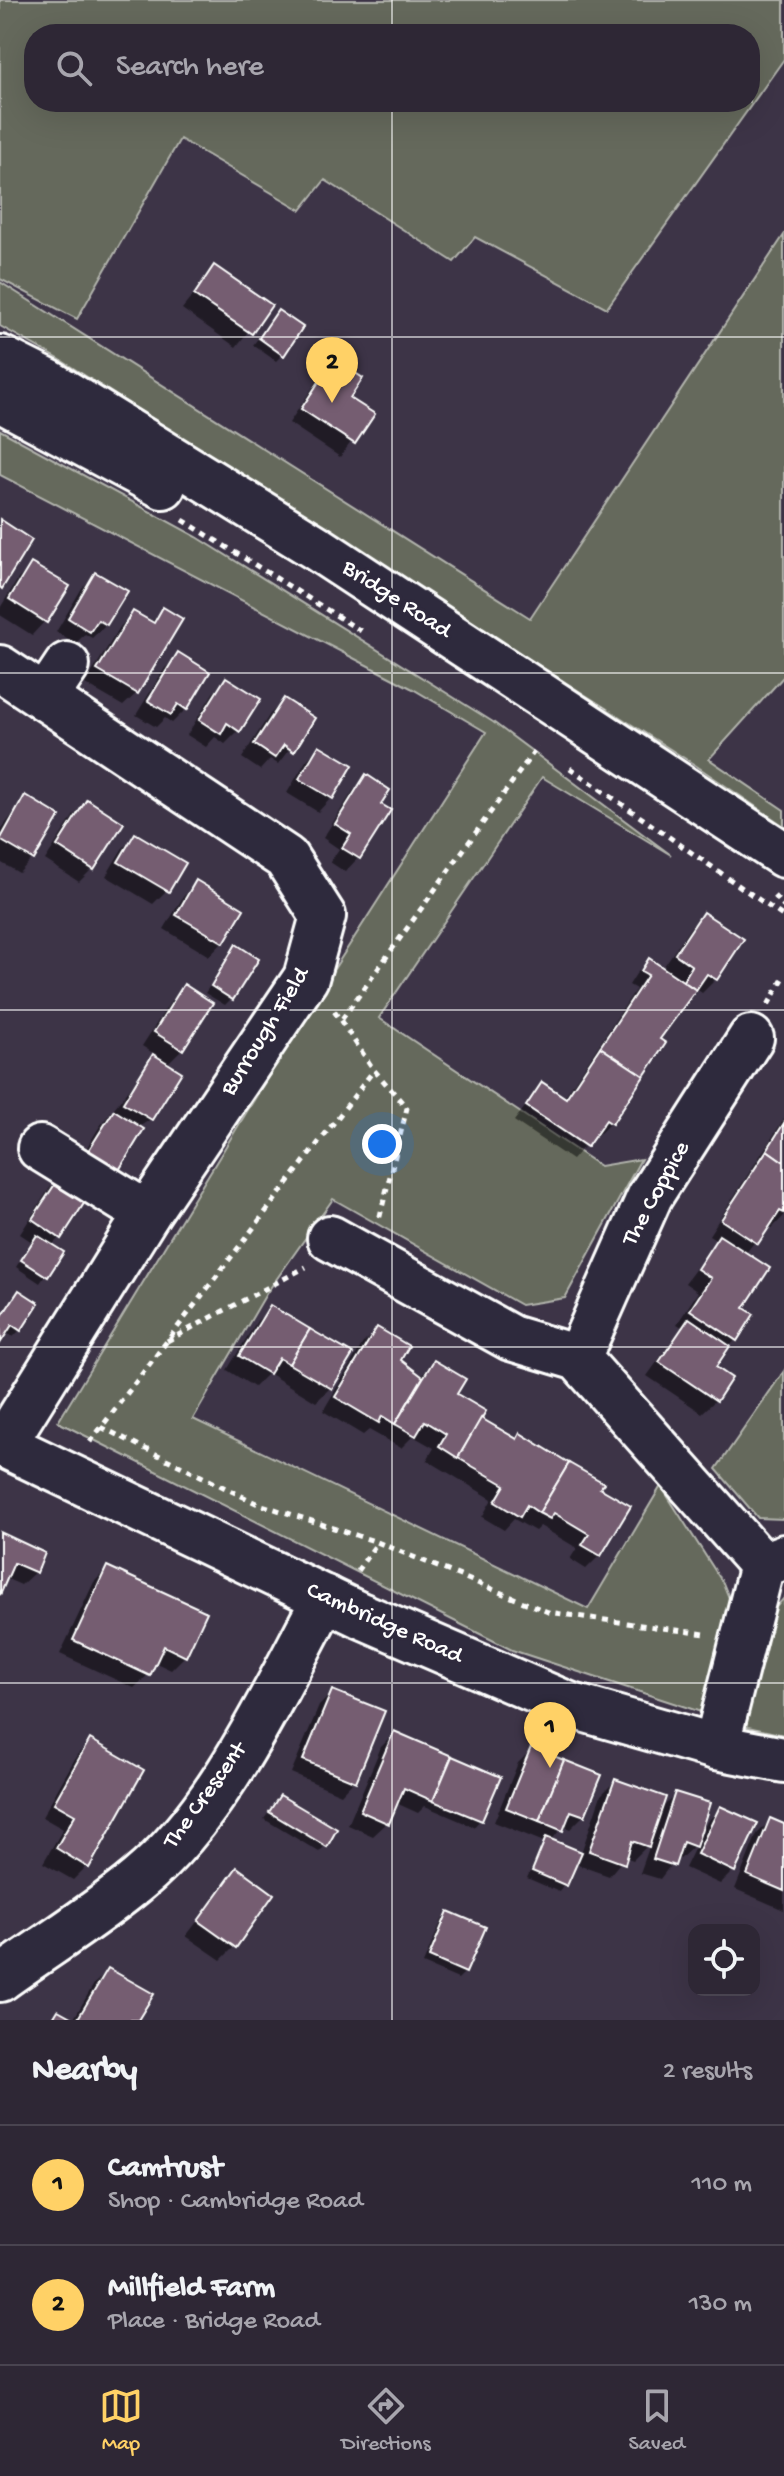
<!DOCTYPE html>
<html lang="en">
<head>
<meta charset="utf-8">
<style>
	:root { --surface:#2e2735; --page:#3a3341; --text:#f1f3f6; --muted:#a7a5ad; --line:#494450; --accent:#ffd166 }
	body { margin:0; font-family:"Gochi Hand",sans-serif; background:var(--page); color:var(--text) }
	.controls { position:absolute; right:24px; bottom:24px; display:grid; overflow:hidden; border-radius:16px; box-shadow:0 8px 32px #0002 }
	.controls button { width:72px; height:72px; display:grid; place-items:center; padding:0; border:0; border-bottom:2px solid var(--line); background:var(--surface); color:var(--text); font:40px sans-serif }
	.you { position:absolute; left:382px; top:1144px; width:28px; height:28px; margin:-20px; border:6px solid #fff; border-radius:50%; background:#1a73e8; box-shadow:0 0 0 12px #1a73e833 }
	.badge { display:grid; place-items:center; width:52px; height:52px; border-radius:50%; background:var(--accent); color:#111; font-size:26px; font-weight:700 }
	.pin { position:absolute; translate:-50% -66px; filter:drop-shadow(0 2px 4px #0008) }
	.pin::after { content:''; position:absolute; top:42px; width:28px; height:24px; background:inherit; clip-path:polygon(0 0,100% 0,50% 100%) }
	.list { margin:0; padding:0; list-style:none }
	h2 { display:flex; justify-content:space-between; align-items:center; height:104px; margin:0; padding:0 32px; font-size:34px }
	h2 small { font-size:26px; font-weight:400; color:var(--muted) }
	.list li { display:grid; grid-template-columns:52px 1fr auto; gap:24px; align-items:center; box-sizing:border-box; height:120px; padding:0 32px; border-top:2px solid var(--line) }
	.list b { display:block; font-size:30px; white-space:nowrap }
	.list p { margin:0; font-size:26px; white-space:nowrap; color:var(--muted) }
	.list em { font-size:26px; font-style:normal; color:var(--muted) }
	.icon { flex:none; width:44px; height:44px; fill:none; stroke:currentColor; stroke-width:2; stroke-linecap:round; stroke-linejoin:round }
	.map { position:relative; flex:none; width:784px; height:2020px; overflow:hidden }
	.search { position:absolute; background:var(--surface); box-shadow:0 8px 32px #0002; left:24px; right:24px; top:24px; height:88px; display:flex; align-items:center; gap:20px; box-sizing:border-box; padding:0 28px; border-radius:32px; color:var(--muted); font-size:30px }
	.sheet { height:344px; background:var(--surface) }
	nav { display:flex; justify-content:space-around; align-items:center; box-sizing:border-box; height:112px; border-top:2px solid var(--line); background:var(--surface); font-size:22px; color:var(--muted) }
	nav a { display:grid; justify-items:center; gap:4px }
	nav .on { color:var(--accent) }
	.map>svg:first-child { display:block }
	.green { fill:#65695b; stroke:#b2b4ad; stroke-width:2; fill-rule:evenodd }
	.shadow { fill:#0007 }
	.building { fill:#745d71; stroke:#fff; stroke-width:2 }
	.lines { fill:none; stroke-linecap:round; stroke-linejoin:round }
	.minor-casing { stroke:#fff; stroke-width:50 }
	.major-casing { stroke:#fff; stroke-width:50 }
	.path { stroke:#fff; stroke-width:5; stroke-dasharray:6 6; stroke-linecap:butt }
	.minor { stroke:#2f2a3d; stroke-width:44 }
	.major { stroke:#2f2a3d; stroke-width:44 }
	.grid { fill:none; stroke:#fff; stroke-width:2; stroke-opacity:0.55 }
	.labels { text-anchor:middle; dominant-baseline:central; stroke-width:6; stroke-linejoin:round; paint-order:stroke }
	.street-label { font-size:24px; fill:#fff; stroke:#2f2a3d }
</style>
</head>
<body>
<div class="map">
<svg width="784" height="2020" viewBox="0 0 784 2020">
	<rect width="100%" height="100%" fill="#3d3447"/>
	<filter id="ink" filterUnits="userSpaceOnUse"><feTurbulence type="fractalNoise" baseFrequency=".0125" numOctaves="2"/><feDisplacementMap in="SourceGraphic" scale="16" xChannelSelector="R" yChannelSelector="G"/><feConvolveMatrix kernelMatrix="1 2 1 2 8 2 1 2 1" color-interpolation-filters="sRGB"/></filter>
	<g filter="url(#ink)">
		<g class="green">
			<path d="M 0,0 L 784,0 L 784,59 L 607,308 L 475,237 L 454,262 L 325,180 L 301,210 L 180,139 L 77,319 L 0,279 ZM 34,34 L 750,34 L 750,102 L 34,102 Z"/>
			<path d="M 784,235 L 784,676 L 709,759 L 784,810 L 784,826 L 695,765 L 59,359 L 0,326 L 0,282 L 530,618 Z"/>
			<path d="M 0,430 L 197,537 L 493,722 L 671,855 L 542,777 L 379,1018 L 600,1166 L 641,1159 L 565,1298 L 521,1305 L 333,1199 L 266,1294 L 193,1419 L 588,1609 L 661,1486 L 723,1583 L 740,1625 L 707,1714 L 512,1650 L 58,1422 L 327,980 L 486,732 L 411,688 L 0,475 Z"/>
			<path d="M 784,1371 L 784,1519 L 758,1518 L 716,1469 Z"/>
			<path d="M 784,1598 L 784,1735 L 739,1725 L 759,1626 Z"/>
		</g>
		<g class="shadow">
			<path d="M 215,268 L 269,305 L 236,347 L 182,309 Z"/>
			<path d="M 278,312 L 283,354 L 276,361 L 253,345 Z"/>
			<path d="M 334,361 L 348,398 L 372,414 L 340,457 L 289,423 L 321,375 Z"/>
			<path d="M 32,565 L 45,621 L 32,635 L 0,615 L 0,608 L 18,579 Z"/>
			<path d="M 96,574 L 106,624 L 92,638 L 85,634 L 75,644 L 56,632 L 82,588 Z"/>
			<path d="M 164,610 L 137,693 L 123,706 L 85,684 L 120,627 L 133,613 L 150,623 Z"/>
			<path d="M 179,655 L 186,709 L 172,723 L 165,718 L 156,727 L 136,715 L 165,668 Z"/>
			<path d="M 227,679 L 239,730 L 225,744 L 215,737 L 206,747 L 187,735 L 213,693 Z"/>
			<path d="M 284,700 L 312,719 L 278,764 L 270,759 L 260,770 L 242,758 L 270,714 Z"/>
			<path d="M 319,747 L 350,766 L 331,798 L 318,812 L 287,793 L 306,761 Z"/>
			<path d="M 367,777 L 378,805 L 388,811 L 358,858 L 345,872 L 330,862 L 339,849 L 323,838 L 353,791 Z"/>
			<path d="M 25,798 L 57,817 L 32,859 L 19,873 L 0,862 L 0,831 Z"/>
			<path d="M 87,802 L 93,868 L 79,882 L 45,860 L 74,815 Z"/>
			<path d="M 136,835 L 167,890 L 153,904 L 106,876 L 122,849 Z"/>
			<path d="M 196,883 L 222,942 L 209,956 L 164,929 L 183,897 Z"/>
			<path d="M 703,914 L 716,979 L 702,993 L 695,988 L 657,1040 L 663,1043 L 610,1123 L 597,1136 L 594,1134 L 572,1160 L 514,1121 L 542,1085 L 563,1099 L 636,989 L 629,985 L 636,974 L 649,961 L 662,969 L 690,928 Z"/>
			<path d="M 236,947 L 231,999 L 225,1005 L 205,993 Z"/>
			<path d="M 184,987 L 182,1049 L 166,1065 L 179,1072 L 151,1119 L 73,1170 L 100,1126 L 156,1055 L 142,1046 L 171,1001 Z"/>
			<path d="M 784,1119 L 784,1216 L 772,1228 L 768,1225 L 745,1254 L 736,1339 L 713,1367 L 716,1400 L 702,1413 L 647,1376 L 682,1327 L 677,1324 L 698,1292 L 685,1283 L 717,1240 L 709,1235 Z"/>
			<path d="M 63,1175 L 60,1237 L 51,1246 L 61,1253 L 40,1283 L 16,1267 L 32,1242 L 20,1234 L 49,1189 Z"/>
			<path d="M 19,1293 L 37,1304 L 20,1330 L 13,1337 L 5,1332 L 0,1341 L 0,1319 Z"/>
			<path d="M 271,1308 L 350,1355 L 330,1388 L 316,1402 L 268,1373 L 254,1387 L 227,1370 L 257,1321 Z"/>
			<path d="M 377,1330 L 399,1361 L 419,1378 L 434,1362 L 454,1395 L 478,1419 L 598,1489 L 600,1555 L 586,1569 L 570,1559 L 577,1548 L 540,1526 L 535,1531 L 514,1519 L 504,1530 L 482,1517 L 492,1499 L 427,1460 L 434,1448 L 413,1436 L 401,1448 L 369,1430 L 363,1435 L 323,1411 L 363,1343 Z"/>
			<path d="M 0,1535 L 35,1572 L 21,1585 L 5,1578 L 0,1590 Z"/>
			<path d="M 107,1569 L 185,1656 L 171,1670 L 154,1662 L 148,1675 L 134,1688 L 60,1654 L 94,1582 Z"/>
			<path d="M 333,1692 L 354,1780 L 341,1794 L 291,1773 L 319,1706 Z"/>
			<path d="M 394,1734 L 480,1820 L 474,1827 L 425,1806 L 418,1813 L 396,1803 L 387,1823 L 373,1836 L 348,1825 L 381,1747 Z"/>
			<path d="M 90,1742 L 87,1866 L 73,1880 L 43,1863 L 63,1829 L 42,1817 L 77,1755 Z"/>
			<path d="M 532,1749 L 584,1815 L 570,1829 L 563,1826 L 551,1841 L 581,1853 L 601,1795 L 615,1781 L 659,1811 L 676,1794 L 699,1839 L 707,1822 L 721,1808 L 733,1871 L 720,1884 L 685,1868 L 697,1843 L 680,1859 L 676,1858 L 660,1879 L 640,1873 L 651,1842 L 633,1860 L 625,1857 L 609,1876 L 575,1864 L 559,1892 L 527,1878 L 544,1842 L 494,1822 L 518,1763 Z"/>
			<path d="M 280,1797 L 325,1846 L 319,1852 L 264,1819 Z"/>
			<path d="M 771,1820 L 784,1826 L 784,1910 L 735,1889 L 757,1834 Z"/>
			<path d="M 237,1870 L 234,1947 L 221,1960 L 186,1936 Z"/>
			<path d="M 448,1913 L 465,1972 L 458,1979 L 423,1964 L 442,1920 Z"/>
			<path d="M 108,1970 L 136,2020 L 73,2020 L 94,1984 Z"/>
		</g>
		<g class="building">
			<path d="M 214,265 L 272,305 L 252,334 L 194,295 Z"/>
			<path d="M 278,310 L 303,327 L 284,356 L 259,338 Z"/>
			<path d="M 334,359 L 363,378 L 350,398 L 375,414 L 355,444 L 301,409 Z"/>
			<path d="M 0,519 L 32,540 L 2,589 L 0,587 Z"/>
			<path d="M 31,563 L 70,586 L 47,623 L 9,599 Z"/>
			<path d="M 95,572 L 128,591 L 107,625 L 98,620 L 90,632 L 68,618 Z"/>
			<path d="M 163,607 L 183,619 L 138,694 L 97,670 L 133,611 L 154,623 Z"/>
			<path d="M 178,652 L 210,672 L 187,710 L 178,704 L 171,715 L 148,701 Z"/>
			<path d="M 226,677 L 261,699 L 240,732 L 227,723 L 221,734 L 199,720 Z"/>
			<path d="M 284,698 L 315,718 L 294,752 L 284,745 L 275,758 L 254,744 Z"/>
			<path d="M 319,745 L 353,765 L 333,799 L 299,779 Z"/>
			<path d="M 366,774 L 390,790 L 381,804 L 391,810 L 360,859 L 342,848 L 351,834 L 335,824 Z"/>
			<path d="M 25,795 L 60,816 L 34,860 L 0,840 Z"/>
			<path d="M 87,799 L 124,823 L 94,870 L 57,846 Z"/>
			<path d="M 135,833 L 186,863 L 169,892 L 118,862 Z"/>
			<path d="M 196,880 L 244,909 L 224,943 L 176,915 Z"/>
			<path d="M 703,912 L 744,939 L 717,980 L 707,974 L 696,990 L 683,981 L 692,966 L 675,954 Z"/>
			<path d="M 236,944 L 259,959 L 233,1000 L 211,986 Z"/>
			<path d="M 649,958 L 696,990 L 660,1039 L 666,1043 L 644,1076 L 600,1047 L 648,975 L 641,971 Z"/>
			<path d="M 184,984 L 213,1003 L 183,1050 L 154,1032 Z"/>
			<path d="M 600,1047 L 644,1076 L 612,1124 L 606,1120 L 587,1147 L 526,1106 L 542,1082 L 566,1098 Z"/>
			<path d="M 153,1054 L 182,1072 L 152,1120 L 123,1103 Z"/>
			<path d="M 114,1110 L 144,1129 L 116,1175 L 85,1156 Z"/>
			<path d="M 784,1123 L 784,1162 L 767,1150 Z"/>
			<path d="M 767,1150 L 784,1162 L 784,1213 L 780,1211 L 758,1244 L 721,1220 Z"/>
			<path d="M 63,1172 L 92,1191 L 61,1239 L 32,1219 Z"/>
			<path d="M 37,1235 L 64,1252 L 48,1277 L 21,1260 Z"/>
			<path d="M 719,1235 L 770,1268 L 744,1308 L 754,1314 L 737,1341 L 690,1310 L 711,1278 L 697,1269 Z"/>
			<path d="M 19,1290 L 39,1303 L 21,1331 L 12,1325 L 1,1342 L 0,1319 Z"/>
			<path d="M 270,1305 L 310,1329 L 289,1364 L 279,1358 L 269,1374 L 239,1356 Z"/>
			<path d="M 689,1318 L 730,1346 L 716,1367 L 732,1378 L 717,1401 L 659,1362 Z"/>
			<path d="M 377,1327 L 409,1346 L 401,1360 L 423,1377 L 395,1424 L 382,1416 L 379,1423 L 335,1397 Z"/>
			<path d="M 310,1329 L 353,1354 L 332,1389 L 289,1364 Z"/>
			<path d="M 434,1360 L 466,1379 L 457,1394 L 486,1411 L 458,1458 L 439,1446 L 446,1434 L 425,1421 L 416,1436 L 395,1424 Z"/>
			<path d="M 481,1418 L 517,1439 L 520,1433 L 569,1463 L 539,1513 L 527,1505 L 520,1517 L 495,1502 L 505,1485 L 458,1458 Z"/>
			<path d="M 569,1463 L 604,1483 L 600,1488 L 631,1506 L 601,1556 L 582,1545 L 589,1534 L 554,1513 L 550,1519 L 539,1513 Z"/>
			<path d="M 0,1532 L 45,1553 L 37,1573 L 14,1563 L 0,1595 Z"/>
			<path d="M 107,1566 L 207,1612 L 186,1657 L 164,1646 L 150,1676 L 73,1640 Z"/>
			<path d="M 332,1690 L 385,1711 L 356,1782 L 303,1760 Z"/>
			<path d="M 394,1731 L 452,1756 L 433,1801 L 404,1788 L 389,1824 L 360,1811 Z"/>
			<path d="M 90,1739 L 144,1770 L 89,1868 L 56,1848 L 75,1815 L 54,1803 Z"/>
			<path d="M 531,1747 L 564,1760 L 539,1821 L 506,1808 Z"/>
			<path d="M 452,1756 L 501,1777 L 482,1821 L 433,1801 Z"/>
			<path d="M 564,1760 L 602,1775 L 585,1816 L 571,1811 L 563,1831 L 539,1821 Z"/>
			<path d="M 615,1779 L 666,1797 L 649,1847 L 632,1841 L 625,1864 L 589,1851 Z"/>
			<path d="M 675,1792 L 710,1803 L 696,1847 L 683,1842 L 675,1866 L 653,1859 Z"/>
			<path d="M 280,1795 L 337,1829 L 327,1847 L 269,1812 Z"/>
			<path d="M 720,1806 L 758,1823 L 735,1872 L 697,1854 Z"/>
			<path d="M 770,1818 L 784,1824 L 784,1891 L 747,1875 Z"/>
			<path d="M 546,1837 L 582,1852 L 567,1886 L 532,1871 Z"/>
			<path d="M 237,1867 L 274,1894 L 236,1948 L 198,1921 Z"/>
			<path d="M 448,1911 L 486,1927 L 466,1973 L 429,1957 Z"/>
			<path d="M 108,1968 L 154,1994 L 138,2020 L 77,2020 Z"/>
			<path d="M 58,2010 L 76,2020 L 52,2020 Z"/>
		</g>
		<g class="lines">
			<g class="minor-casing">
				<g id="minor">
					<path d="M 0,668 L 286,858 L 323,916 L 306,978 L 147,1214 L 3,1445"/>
					<path d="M 45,698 L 67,665"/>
					<path d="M 40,1148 L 147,1214"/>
					<path d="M 330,1238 L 511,1338 L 578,1358 L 762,1565 L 784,1557"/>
					<path d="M 578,1358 L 650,1196 L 751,1038"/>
					<path d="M 0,1443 L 360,1615 L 569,1705 L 716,1747 L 784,1760"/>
					<path d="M 716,1747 L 762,1565"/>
					<path d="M 0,1979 C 46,1946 95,1916 138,1880 C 220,1813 275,1690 325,1598"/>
				</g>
			</g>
			<g class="major-casing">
				<g id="major">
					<path d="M 0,358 L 48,382 L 317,548 L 784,855"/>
					<path d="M 0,399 L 163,486"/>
				</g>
			</g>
			<g class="path">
				<path d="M 183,520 L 361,631"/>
				<path d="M 570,768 L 784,917"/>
				<path d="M 774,896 L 784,907"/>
				<path d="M 768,1005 L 784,977"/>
				<path d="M 334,1011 L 374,1070 L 407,1108 L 379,1220"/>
				<path d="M 342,1019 L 538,746"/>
				<path d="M 167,1341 L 306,1267"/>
				<path d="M 101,1427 L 256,1503 L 377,1542 L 548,1612 L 705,1634"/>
				<path d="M 90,1442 L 374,1070"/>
				<path d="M 357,1571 L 377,1543"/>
			</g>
			<use href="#minor" class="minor"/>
			<use href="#major" class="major"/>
		</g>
	</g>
	<path class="grid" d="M 392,0 L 392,34M 392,102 L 392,2020M 0,337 L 784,337M 0,673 L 784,673M 0,1010 L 784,1010M 0,1347 L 784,1347M 0,1683 L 784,1683"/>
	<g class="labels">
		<g class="street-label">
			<text transform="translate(396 600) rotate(33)">Bridge Road</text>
			<text transform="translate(266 1032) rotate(-58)">Burrough Field</text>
			<text transform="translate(657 1194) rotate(-61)">The Coppice</text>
			<text transform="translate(384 1624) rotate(24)">Cambridge Road</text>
			<text transform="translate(206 1796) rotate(-54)">The Crescent</text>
		</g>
	</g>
</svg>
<div class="controls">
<button><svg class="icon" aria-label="locate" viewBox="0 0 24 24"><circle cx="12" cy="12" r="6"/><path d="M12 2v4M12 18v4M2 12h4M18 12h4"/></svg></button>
</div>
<div class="you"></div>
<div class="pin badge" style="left:550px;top:1768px">1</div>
<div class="pin badge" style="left:332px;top:403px">2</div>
<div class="search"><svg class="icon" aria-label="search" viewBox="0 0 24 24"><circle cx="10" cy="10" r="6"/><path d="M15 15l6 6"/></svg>Search here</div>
</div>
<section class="sheet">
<h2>Nearby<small>2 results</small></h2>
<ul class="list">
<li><span class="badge">1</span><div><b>Camtrust</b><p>Shop · Cambridge Road</p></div><em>110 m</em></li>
<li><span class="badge">2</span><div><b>Millfield Farm</b><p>Place · Bridge Road</p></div><em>130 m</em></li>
</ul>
</section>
<nav>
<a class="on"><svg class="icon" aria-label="map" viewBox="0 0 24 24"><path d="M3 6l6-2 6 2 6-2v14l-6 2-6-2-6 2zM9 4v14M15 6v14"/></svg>Map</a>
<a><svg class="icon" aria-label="directions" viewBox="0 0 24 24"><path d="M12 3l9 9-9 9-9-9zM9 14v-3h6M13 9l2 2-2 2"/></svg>Directions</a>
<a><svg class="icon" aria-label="saved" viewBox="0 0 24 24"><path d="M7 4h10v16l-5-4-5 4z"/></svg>Saved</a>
</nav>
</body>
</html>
